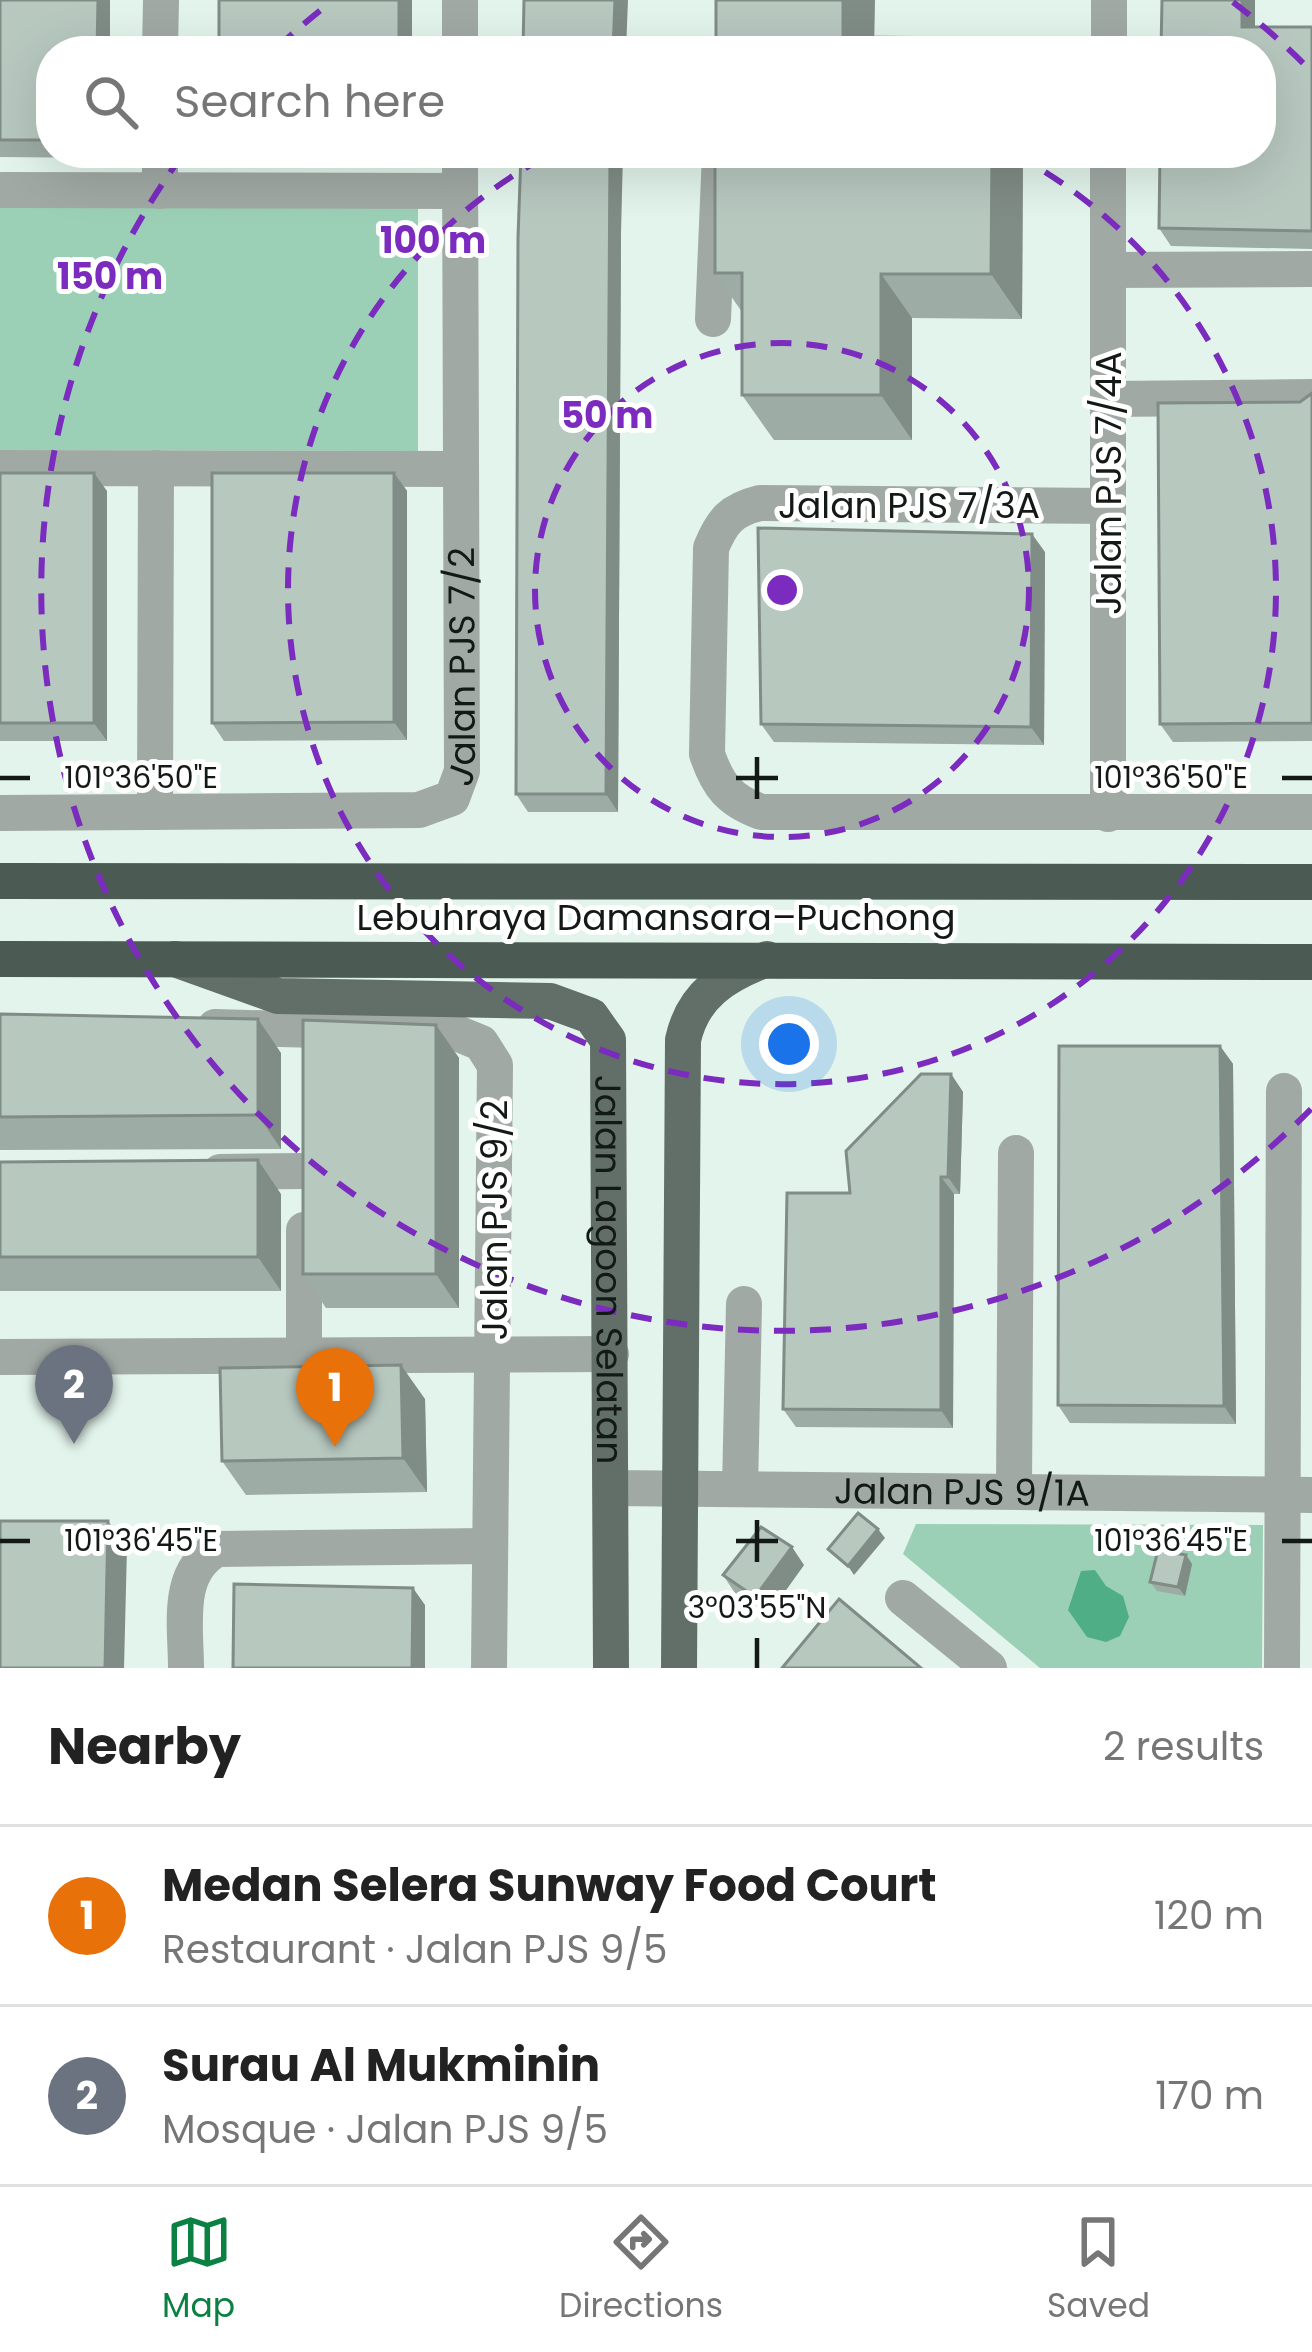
<!DOCTYPE html>
<html lang="en">
<head>
<meta charset="utf-8">
<style>
	:root { --surface:#fff; --page:#f6f6f6; --text:#222; --muted:#767676; --line:#e0e0e0; --accent:#0b8043 }
	body { margin:0; font-family:Poppins,sans-serif; background:var(--page); color:var(--text) }
	.you { position:absolute; left:789px; top:1044px; width:42px; height:42px; margin:-30px; border:9px solid #fff; border-radius:50%; background:#1a73e8; box-shadow:0 0 0 18px #1a73e833 }
	.badge { display:grid; place-items:center; width:78px; height:78px; border-radius:50%; background:var(--accent); color:#fff; font-size:39px; font-weight:700 }
	.pin { position:absolute; translate:-50% -99px; filter:drop-shadow(0 3px 6px #0008) }
	.pin::after { content:''; position:absolute; top:63px; width:42px; height:36px; background:inherit; clip-path:polygon(0 0,100% 0,50% 100%) }
	.list { margin:0; padding:0; list-style:none }
	h2 { display:flex; justify-content:space-between; align-items:center; height:156px; margin:0; padding:0 48px; font-size:51px }
	h2 small { font-size:39px; font-weight:400; color:var(--muted) }
	.list li { display:grid; grid-template-columns:78px 1fr auto; gap:36px; align-items:center; box-sizing:border-box; height:180px; padding:0 48px; border-top:3px solid var(--line) }
	.list b { display:block; font-size:45px; white-space:nowrap }
	.list p { margin:0; font-size:39px; white-space:nowrap; color:var(--muted) }
	.list em { font-size:39px; font-style:normal; color:var(--muted) }
	.icon { flex:none; width:66px; height:66px; fill:none; stroke:currentColor; stroke-width:2; stroke-linecap:round; stroke-linejoin:round }
	.map { position:relative; flex:none; width:1312px; height:1668px; overflow:hidden }
	.search { position:absolute; background:var(--surface); box-shadow:0 12px 48px #0002; left:36px; right:36px; top:36px; height:132px; display:flex; align-items:center; gap:30px; box-sizing:border-box; padding:0 42px; border-radius:48px; color:var(--muted); font-size:45px }
	.sheet { height:516px; background:var(--surface) }
	nav { display:flex; justify-content:space-around; align-items:center; box-sizing:border-box; height:168px; border-top:3px solid var(--line); background:var(--surface); font-size:33px; color:var(--muted) }
	nav a { display:grid; justify-items:center; gap:6px }
	nav .on { color:var(--accent) }
	.map>svg:first-child { display:block }
	.green { fill:#9bd0b6 }
	.water { fill:#4fae86 }
	.lines { fill:none; stroke-linecap:round; stroke-linejoin:round }
	.minor { stroke:#a1a9a5; stroke-width:36 }
	.major { stroke:#626f68; stroke-width:36 }
	.highway { stroke:#4b5a53; stroke-width:36 }
	.wall { fill:#9daca4 }
	.shaded-wall { fill:#808c86 }
	.building { fill:#b7c8bf; stroke:#808c86; stroke-width:3 }
	.ticks { fill:none; stroke:#131916; stroke-width:4.5 }
	.ring { fill:none; stroke:#7b2cbf; stroke-width:6; stroke-dasharray:21 15 }
	.labels { text-anchor:middle; dominant-baseline:central; stroke-width:10; stroke-linejoin:round; paint-order:stroke }
	.street-label { font-size:36px; fill:#131916; stroke:#fff }
	.ticks-label { font-size:30px; text-anchor:middle; fill:#131916; stroke:#fff; stroke-width:10; stroke-linejoin:round; paint-order:stroke }
	.centre { fill:#7b2cbf; stroke:#fff; stroke-width:6 }
	.ring-label { font-size:36px; text-anchor:middle; font-weight:bold; fill:#7b2cbf; stroke:#fff; stroke-width:10; stroke-linejoin:round; paint-order:stroke }
</style>
</head>
<body>
<div class="map">
<svg width="1312" height="1668" viewBox="0 0 1312 1668">
	<rect width="100%" height="100%" fill="#e2f4eb"/>
	<g class="green">
		<path d="M 0,201 L 418,202 L 418,451 L 0,450 Z"/>
		<path d="M 916,1524 L 1263,1525 L 1262,1668 L 1040,1668 L 903,1554 Z"/>
	</g>
	<path class="water" d="M 1095,1570 L 1106,1586 L 1123,1596 L 1129,1617 L 1120,1636 L 1106,1642 L 1087,1637 L 1068,1610 L 1081,1571 Z"/>
	<g class="lines">
		<g class="minor">
			<path d="M 460,0 L 460,51"/>
			<path d="M 160,51 L 161,0"/>
			<path d="M 1109,51 L 1109,0"/>
			<path d="M 0,190 L 460,191"/>
			<path d="M 160,191 L 160,153"/>
			<path d="M 1108,270 L 1312,269"/>
			<path d="M 713,319 L 720,153"/>
			<path d="M 1108,399 L 1312,397"/>
			<path d="M 0,468 L 460,469"/>
			<path d="M 1108,506 L 760,503 C 731,510 722,521 711,548 L 707,754 C 718,786 729,800 761,812 L 1312,812"/>
			<path d="M 155,812 L 156,468"/>
			<path id="s1" d="M 0,813 L 419,810 L 452,798 L 462,771 L 460,153"/>
			<path d="M 1108,814 L 1108,153"/>
			<path d="M 215,1027 L 459,1034 L 481,1043 L 495,1065 L 489,1668"/>
			<path d="M 220,1172 L 304,1171"/>
			<path d="M 304,1230 L 304,1355"/>
			<path d="M 0,1357 L 611,1354"/>
			<path id="s2" d="M 611,1488 L 1312,1495"/>
			<path d="M 740,1489 L 744,1304"/>
			<path d="M 1014,1491 L 1016,1153"/>
			<path d="M 903,1598 L 989,1668"/>
			<path d="M 186,1668 C 186,1626 175,1572 217,1549 L 490,1546"/>
			<path d="M 1282,1668 L 1284,1091"/>
		</g>
		<g class="major">
			<path id="s3" d="M 175,959 L 278,996 L 550,1001 L 591,1016 L 608,1040 L 611,1668"/>
			<path d="M 679,1668 L 683,1040 C 693,994 725,975 767,959"/>
		</g>
		<g class="highway">
			<path d="M 0,881 L 1312,882"/>
			<path d="M 0,959 L 1312,962"/>
		</g>
	</g>
	<g class="wall">
		<path d="M 0,0 L 110,0 L 110,51 L 51,51 L 51,153 L 109,153 L 109,158 L 0,157 Z"/>
		<path d="M 1162,0 L 1255,0 L 1255,27 L 1312,27 L 1312,249 L 1171,246 L 1159,228 Z"/>
		<path d="M 228,153 L 412,153 L 412,158 L 231,158 Z"/>
		<path d="M 1023,153 L 1022,319 L 912,318 L 912,440 L 774,440 L 742,395 L 742,312 L 715,273 Z"/>
		<path d="M 621,233 L 618,812 L 528,812 L 516,794 Z"/>
		<path d="M 1312,393 L 1312,741 L 1173,742 L 1160,724 Z"/>
		<path d="M 0,473 L 107,491 L 107,741 L 0,741 Z"/>
		<path d="M 394,473 L 407,491 L 407,740 L 224,741 L 212,723 Z"/>
		<path d="M 1045,552 L 1044,745 L 774,742 L 761,724 Z"/>
		<path d="M 0,1014 L 281,1053 L 281,1149 L 0,1150 Z"/>
		<path d="M 436,1025 L 459,1058 L 459,1308 L 326,1308 L 303,1274 Z"/>
		<path d="M 1220,1046 L 1233,1064 L 1236,1424 L 1070,1423 L 1058,1405 Z"/>
		<path d="M 951,1074 L 963,1092 L 960,1194 L 954,1194 L 953,1428 L 796,1427 L 783,1409 L 850,1193 Z"/>
		<path d="M 0,1162 L 281,1194 L 281,1291 L 0,1291 Z"/>
		<path d="M 425,1399 L 427,1492 L 246,1495 L 222,1461 Z"/>
		<path d="M 1186,1555 L 1192,1564 L 1185,1596 L 1157,1591 L 1150,1582 Z"/>
		<path d="M 804,1565 L 768,1615 L 735,1593 L 723,1575 Z"/>
	</g>
	<g class="shaded-wall">
		<path d="M 98,0 L 110,0 L 110,51 L 97,51 Z"/>
		<rect x="399" y="0" width="13" height="51"/>
		<path d="M 615,0 L 628,0 L 626,51 L 613,51 Z"/>
		<path d="M 843,0 L 875,0 L 874,51 L 843,37 Z"/>
		<path d="M 1242,0 L 1255,0 L 1255,45 L 1242,27 Z"/>
		<path d="M 992,38 L 1001,51 L 992,51 Z"/>
		<path d="M 610,153 L 623,153 L 621,233 L 618,812 L 606,794 Z"/>
		<path d="M 992,153 L 1023,153 L 1022,319 L 991,274 Z"/>
		<path d="M 881,274 L 912,318 L 912,440 L 881,395 Z"/>
		<path d="M 94,473 L 107,491 L 107,741 L 94,723 Z"/>
		<path d="M 394,473 L 407,491 L 407,740 L 394,722 Z"/>
		<path d="M 1032,534 L 1045,552 L 1044,745 L 1031,727 Z"/>
		<path d="M 258,1019 L 281,1053 L 281,1149 L 258,1115 Z"/>
		<path d="M 436,1025 L 459,1058 L 459,1308 L 436,1274 Z"/>
		<path d="M 1220,1046 L 1233,1064 L 1236,1424 L 1224,1406 Z"/>
		<path d="M 951,1074 L 963,1092 L 960,1194 L 948,1177 Z"/>
		<path d="M 258,1160 L 281,1194 L 281,1291 L 258,1257 Z"/>
		<path d="M 941,1177 L 954,1194 L 953,1428 L 941,1410 Z"/>
		<path d="M 401,1365 L 425,1399 L 427,1492 L 403,1458 Z"/>
		<path d="M 108,1521 L 127,1547 L 124,1668 L 105,1668 Z"/>
		<path d="M 878,1529 L 885,1538 L 854,1575 L 848,1566 Z"/>
		<path d="M 792,1547 L 804,1565 L 768,1615 L 755,1597 Z"/>
		<path d="M 1186,1555 L 1192,1564 L 1185,1596 L 1178,1587 Z"/>
		<path d="M 413,1588 L 425,1605 L 425,1668 L 412,1668 Z"/>
	</g>
	<g class="building">
		<path d="M 0,0 L 98,0 L 97,51 L 51,51 L 51,140 L 0,140 Z"/>
		<rect x="219" y="0" width="180" height="51"/>
		<path d="M 524,0 L 615,0 L 613,51 L 523,51 Z"/>
		<path d="M 716,0 L 843,0 L 843,37 L 992,38 L 992,51 L 716,51 Z"/>
		<path d="M 1162,0 L 1242,0 L 1242,27 L 1312,27 L 1312,231 L 1159,228 L 1160,153 L 1261,153 L 1261,51 L 1161,51 Z"/>
		<path d="M 521,153 L 610,153 L 606,794 L 516,794 L 518,238 Z"/>
		<path d="M 715,153 L 992,153 L 991,274 L 881,274 L 881,395 L 742,395 L 742,273 L 715,273 Z"/>
		<path d="M 1312,393 L 1312,723 L 1160,724 L 1158,403 L 1300,402 Z"/>
		<rect x="0" y="473" width="94" height="250"/>
		<path d="M 212,473 L 394,473 L 394,722 L 212,723 Z"/>
		<path d="M 758,528 L 1032,534 L 1031,727 L 761,724 Z"/>
		<path d="M 0,1014 L 258,1019 L 258,1115 L 0,1117 Z"/>
		<path d="M 303,1020 L 436,1025 L 436,1274 L 303,1274 Z"/>
		<path d="M 1059,1046 L 1220,1046 L 1224,1406 L 1058,1405 Z"/>
		<path d="M 921,1074 L 951,1074 L 948,1177 L 941,1177 L 941,1410 L 783,1409 L 787,1193 L 850,1193 L 846,1151 Z"/>
		<path d="M 258,1160 L 258,1257 L 0,1257 L 0,1162 Z"/>
		<path d="M 401,1365 L 403,1458 L 222,1461 L 220,1368 Z"/>
		<path d="M 858,1513 L 878,1529 L 848,1566 L 828,1549 Z"/>
		<path d="M 0,1521 L 108,1521 L 105,1668 L 0,1668 Z"/>
		<path d="M 761,1527 L 792,1547 L 755,1597 L 723,1575 Z"/>
		<path d="M 1158,1550 L 1186,1555 L 1178,1587 L 1150,1582 Z"/>
		<path d="M 234,1584 L 413,1588 L 412,1668 L 233,1668 Z"/>
		<path d="M 839,1599 L 921,1668 L 782,1668 Z"/>
	</g>
	<path class="ticks" d="M 757,757 L 757,799M 0,778 L 30,778M 736,778 L 778,778M 1282,778 L 1312,778M 757,1520 L 757,1562M 0,1541 L 30,1541M 736,1541 L 778,1541M 1282,1541 L 1312,1541M 757,1638 L 757,1668"/>
	<g class="ring">
		<circle cx="782" cy="590" r="247"/>
		<path d="M1014 154A494 494 0 1 1 550 154"/>
		<path d="M1311 1109A741 741 0 0 1 183 154M277 48A741 741 0 0 1 331 2M1233 2A741 741 0 0 1 1311 71"/>
	</g>
	<g class="labels">
		<g class="street-label">
			<text transform="translate(1108 483) rotate(-90)">Jalan PJS 7/4A</text>
			<text x="909" y="505">Jalan PJS 7/3A</text>
			<text stroke="none"><textPath href="#s1" startOffset="588">Jalan PJS 7/2</textPath></text>
			<text x="656" y="917">Lebuhraya Damansara–Puchong</text>
			<text transform="translate(494 1220) rotate(-90)">Jalan PJS 9/2</text>
			<text stroke="none"><textPath href="#s3" startOffset="684">Jalan Lagoon Selatan</textPath></text>
			<text stroke="none"><textPath href="#s2" startOffset="351">Jalan PJS 9/1A</textPath></text>
		</g>
	</g>
	<g class="ticks-label">
		<text x="1171" y="788">101°36'50"E</text>
		<text x="141" y="788">101°36'50"E</text>
		<text x="1171" y="1551">101°36'45"E</text>
		<text x="141" y="1551">101°36'45"E</text>
		<text x="757" y="1618">3°03'55"N</text>
	</g>
	<circle cx="782" cy="590" r="18" class="centre"/>
	<g class="ring-label">
		<text x="433" y="253">100 m</text>
		<text x="110" y="289">150 m</text>
		<text x="607" y="428">50 m</text>
	</g>
</svg>
<div class="you"></div>
<div class="pin badge" style="left:335px;top:1447px;background:#e8710a">1</div>
<div class="pin badge" style="left:74px;top:1444px;background:#6b7280">2</div>
<div class="search"><svg class="icon" aria-label="search" viewBox="0 0 24 24"><circle cx="10" cy="10" r="6"/><path d="M15 15l6 6"/></svg>Search here</div>
</div>
<section class="sheet">
<h2>Nearby<small>2 results</small></h2>
<ul class="list">
<li><span class="badge" style="background:#e8710a">1</span><div><b>Medan Selera Sunway Food Court</b><p>Restaurant · Jalan PJS 9/5</p></div><em>120 m</em></li>
<li><span class="badge" style="background:#6b7280">2</span><div><b>Surau Al Mukminin</b><p>Mosque · Jalan PJS 9/5</p></div><em>170 m</em></li>
</ul>
</section>
<nav>
<a class="on"><svg class="icon" aria-label="map" viewBox="0 0 24 24"><path d="M3 6l6-2 6 2 6-2v14l-6 2-6-2-6 2zM9 4v14M15 6v14"/></svg>Map</a>
<a><svg class="icon" aria-label="directions" viewBox="0 0 24 24"><path d="M12 3l9 9-9 9-9-9zM9 14v-3h6M13 9l2 2-2 2"/></svg>Directions</a>
<a><svg class="icon" aria-label="saved" viewBox="0 0 24 24"><path d="M7 4h10v16l-5-4-5 4z"/></svg>Saved</a>
</nav>
</body>
</html>
